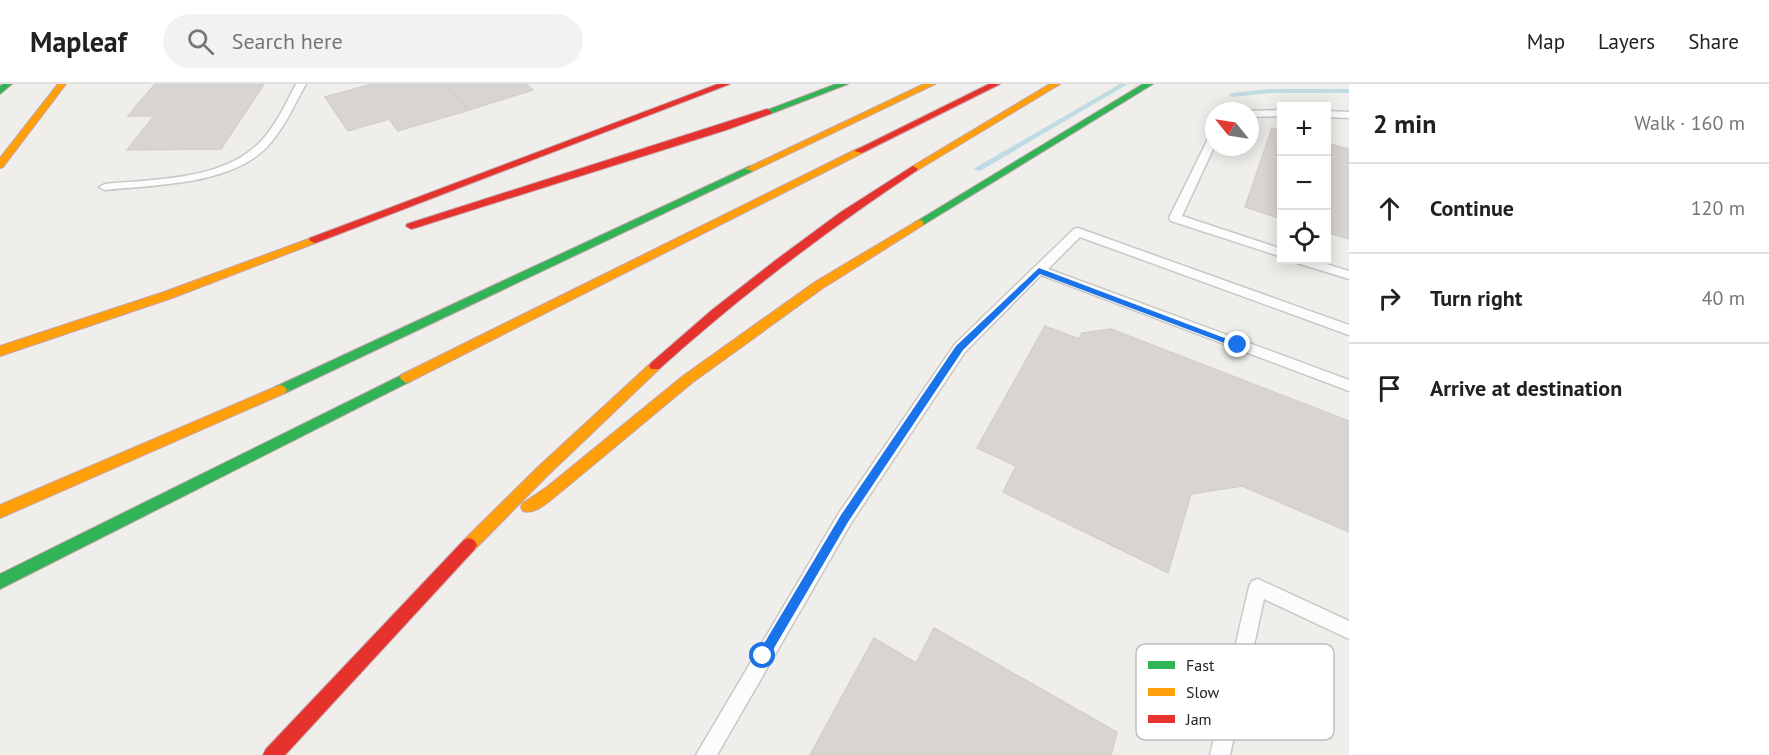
<!DOCTYPE html>
<html lang="en">
<head>
<meta charset="utf-8">
<style>
	:root { --surface:#fff; --page:#f2f2f2; --text:#202124; --muted:#757577; --line:#e0e0e0 }
	body { margin:0; font-family:"PT Sans",sans-serif; background:var(--page); color:var(--text) }
	.controls { position:absolute; right:18px; top:18px; display:grid; overflow:hidden; border-radius:0px; box-shadow:0 3px 15px #0003 }
	.controls button { width:54px; height:54px; display:grid; place-items:center; padding:0; border:0; border-bottom:2px solid var(--line); background:var(--surface); color:var(--text); font:30px sans-serif }
	.compass { position:absolute; left:1205px; top:18px; width:54px; height:54px; border-radius:50%; background:var(--surface); box-shadow:0 3px 15px #0003; rotate:300deg }
	.stop { position:absolute; width:18px; height:18px; margin:-14px; border:4px solid #1a73e8; border-radius:50%; background:#fff }
	.stop.end { background:#1a73e8; border-color:#fff; box-shadow:0 2px 6px #0008 }
	.list { margin:0; padding:0; list-style:none }
	h2 { display:flex; justify-content:space-between; align-items:center; height:78px; margin:0; padding:0 24px; font-size:26px }
	h2 small { font-size:20px; font-weight:400; color:var(--muted) }
	.list li { display:grid; grid-template-columns:39px 1fr auto; gap:18px; align-items:center; box-sizing:border-box; height:90px; padding:0 24px; border-top:2px solid var(--line) }
	.list b { display:block; font-size:22px; white-space:nowrap }
	.list em { font-size:20px; font-style:normal; color:var(--muted) }
	.icon { flex:none; width:33px; height:33px; fill:none; stroke:currentColor; stroke-width:2; stroke-linecap:round; stroke-linejoin:round }
	.map { position:relative; flex:none; width:1349px; height:671px; overflow:hidden }
	header { display:flex; align-items:center; gap:36px; box-sizing:border-box; height:84px; padding:0 30px; background:var(--surface); border-bottom:2px solid var(--line) }
	header strong { font-size:28px }
	nav { display:flex; gap:33px; margin-inline-start:auto; font-size:21px }
	.search { width:420px; height:54px; background:var(--page); display:flex; align-items:center; gap:15px; box-sizing:border-box; padding:0 21px; border-radius:33px; color:var(--muted); font-size:22px }
	main { display:flex }
	aside { flex:1; background:var(--surface) }
	.map>svg:first-child { display:block }
	.lines { fill:none; stroke-linecap:round; stroke-linejoin:round }
	.stream { fill:#bfdbe3; fill-rule:evenodd }
	.building { fill:#d7d4d2; stroke:#d3d0cc; stroke-width:1.5 }
	.lane-casing { stroke:#c9c8c7; stroke-width:3 }
	.fast-casing { stroke:#c5a2ac; stroke-width:2 }
	.slow-casing { stroke:#c5a2ac; stroke-width:2 }
	.jam-casing { stroke:#c5a2ac; stroke-width:2 }
	.lane { fill:#fdfcfc; fill-rule:evenodd }
	.fast { fill:#30b455; fill-rule:evenodd }
	.slow { fill:#ff9f0a; fill-rule:evenodd }
	.jam { fill:#e5322d; fill-rule:evenodd }
	.route { fill:#1a73e8 }
	.key { fill:#fff; stroke:#bdbdbd; stroke-width:1.5 }
	.key-label { font-size:16px; fill:#222 }
</style>
</head>
<body>
<header>
<strong>Mapleaf</strong>
<div class="search"><svg class="icon" aria-label="search" viewBox="0 0 24 24"><circle cx="10" cy="10" r="6"/><path d="M15 15l6 6"/></svg>Search here</div>
<nav><a>Map</a><a>Layers</a><a>Share</a></nav>
</header>
<main>
<div class="map">
<svg width="1349" height="671" viewBox="0 0 1349 671">
	<rect width="100%" height="100%" fill="#f0eeeb"/>
	<g class="lines">
		<g class="stream">
			<path d="M 1120,0 L 1128,0 L 980,87 L 973,85 Z"/>
			<path d="M 1269,5 L 1349,5 L 1349,9 L 1269,9 L 1232,13 L 1229,11 L 1232,9 Z"/>
		</g>
	</g>
	<g class="building">
		<path d="M 155,0 L 264,0 L 221,65 L 127,66 L 154,32 L 128,32 Z"/>
		<path d="M 372,0 L 445,0 L 469,26 L 398,47 L 389,35 L 348,47 L 325,13 Z"/>
		<path d="M 445,0 L 526,0 L 533,6 L 469,26 Z"/>
		<path d="M 1272,44 L 1282,47 L 1282,135 L 1245,123 Z"/>
		<path d="M 1326,59 L 1349,65 L 1349,155 L 1326,148 Z"/>
		<path d="M 1045,242 L 1079,255 L 1082,249 L 1111,245 L 1349,337 L 1349,448 L 1242,402 L 1191,410 L 1168,489 L 1003,408 L 1016,382 L 977,364 Z"/>
		<path d="M 934,544 L 1117,648 L 1111,671 L 810,671 L 874,554 L 916,579 Z"/>
	</g>
	<g class="lines">
		<g class="lane-casing">
			<g id="lane">
				<path d="M 296,0 L 306,0 C 294,21 284,45 267,63 C 231,101 154,101 105,106 L 99,103 L 105,100 C 155,95 226,97 263,55 C 277,39 286,19 296,0 Z"/>
				<path d="M 1282,26 L 1282,32 L 1250,33 L 1250,27 Z"/>
				<path d="M 1326,27 L 1349,28 L 1349,34 L 1326,33 Z"/>
				<path d="M 1214,50 L 1214,63 L 1182,132 L 1282,165 L 1282,173 L 1171,137 L 1169,134 L 1209,53 Z"/>
				<path d="M 1078,144 L 1349,241 L 1349,251 L 1080,153 L 1048,185 L 1349,296 L 1349,307 L 1041,191 L 965,268 L 851,439 L 717,671 L 696,671 L 839,429 L 955,260 L 1074,145 Z"/>
				<path d="M 1295,176 L 1313,176 L 1349,187 L 1349,195 L 1297,179 Z"/>
				<path d="M 1258,495 L 1349,537 L 1349,555 L 1264,515 L 1230,671 L 1210,671 L 1249,503 L 1252,497 Z"/>
			</g>
		</g>
		<g class="fast-casing">
			<g id="fast">
				<path d="M 3,0 L 12,0 L 0,10 L 0,2 Z"/>
				<path d="M 836,0 L 848,0 L 770,30 L 762,28 Z"/>
				<path d="M 1143,0 L 1153,0 L 923,141 L 915,141 L 914,139 Z"/>
				<path d="M 750,82 L 753,83 L 753,87 L 285,309 L 275,309 L 273,306 L 275,303 Z"/>
				<path d="M 406,289 L 411,291 L 412,294 L 411,297 L 0,505 L 0,490 Z"/>
			</g>
		</g>
		<g class="slow-casing">
			<g id="slow">
				<path d="M 58,0 L 66,0 L 3,83 L 0,84 L 0,74 Z"/>
				<path d="M 924,0 L 935,0 L 753,87 L 745,85 Z"/>
				<path d="M 1050,0 L 1060,0 L 916,87 L 908,85 Z"/>
				<path d="M 859,64 L 864,67 L 862,69 L 411,297 L 406,299 L 400,294 L 401,291 Z"/>
				<path d="M 919,136 L 923,137 L 923,141 L 823,204 L 693,298 L 557,411 C 548,418 535,431 523,427 L 521,423 L 523,419 L 547,403 L 683,292 L 815,198 Z"/>
				<path d="M 314,153 L 319,156 L 318,158 L 172,214 L 0,272 L 0,262 L 164,208 Z"/>
				<path d="M 655,277 L 661,282 L 659,285 L 547,392 L 474,466 L 469,468 L 464,466 L 461,461 L 464,456 L 537,384 L 651,279 Z"/>
				<path d="M 280,301 L 285,303 L 287,306 L 285,309 L 0,434 L 0,421 Z"/>
			</g>
		</g>
		<g class="jam-casing">
			<g id="jam">
				<path d="M 718,0 L 730,0 L 318,158 L 314,159 L 309,156 L 310,154 Z"/>
				<path d="M 989,0 L 1000,0 L 862,69 L 854,67 Z"/>
				<path d="M 767,25 L 772,28 L 770,30 L 726,46 L 415,144 L 411,145 L 406,142 L 407,140 Z"/>
				<path d="M 913,82 L 918,85 L 916,87 C 826,147 740,212 659,285 L 651,285 L 649,282 L 651,279 L 712,226 L 776,176 L 841,128 Z"/>
				<path d="M 469,454 L 474,456 L 477,461 L 474,466 L 285,671 L 263,671 L 266,665 L 464,456 Z"/>
			</g>
		</g>
		<use href="#lane" class="lane"/>
		<use href="#fast" class="fast"/>
		<use href="#slow" class="slow"/>
		<use href="#jam" class="jam"/>
	</g>
	<path class="route" d="M 1039,184 L 1243,261 L 1235,263 L 1040,190 L 963,266 L 848,438 L 767,576 L 759,576 L 759,568 L 841,431 L 956,262 Z"/>
	<rect x="1136" y="560" width="198" height="96" rx="9" class="key"/>
	<rect x="1148" y="577" width="27" height="8" fill="#30b455"/>
	<rect x="1148" y="604" width="27" height="8" fill="#ff9f0a"/>
	<rect x="1148" y="631" width="27" height="8" fill="#e5322d"/>
	<g class="key-label">
		<text x="1186" y="587">Fast</text>
		<text x="1186" y="614">Slow</text>
		<text x="1186" y="641">Jam</text>
	</g>
</svg>
<div class="controls">
<button>+</button>
<button>−</button>
<button><svg class="icon" aria-label="locate" viewBox="0 0 24 24"><circle cx="12" cy="12" r="6"/><path d="M12 2v4M12 18v4M2 12h4M18 12h4"/></svg></button>
</div>
<svg class="compass" viewBox="-18 -18 36 36"><path d="M0-13l5 13h-10z" fill="#e53935"/><path d="M0 13l5-13h-10z" fill="#757577"/></svg>
<div class="stop" style="left:763px;top:572px"></div>
<div class="stop end" style="left:1238px;top:261px"></div>
</div>
<aside>
<h2>2 min<small>Walk · 160 m</small></h2>
<ul class="list">
<li><svg class="icon" aria-label="ahead" viewBox="0 0 24 24"><path d="M12 20V5M6 11l6-6 6 6"/></svg><div><b>Continue</b></div><em>120 m</em></li>
<li><svg class="icon" aria-label="right" viewBox="0 0 24 24"><path d="M7 20v-9h11M14 6l5 5-5 5"/></svg><div><b>Turn right</b></div><em>40 m</em></li>
<li><svg class="icon" aria-label="arrive" viewBox="0 0 24 24"><path d="M6 21V4h12l-3 4 3 4H6"/></svg><div><b>Arrive at destination</b></div></li>
</ul>
</aside>
</main>
</body>
</html>
